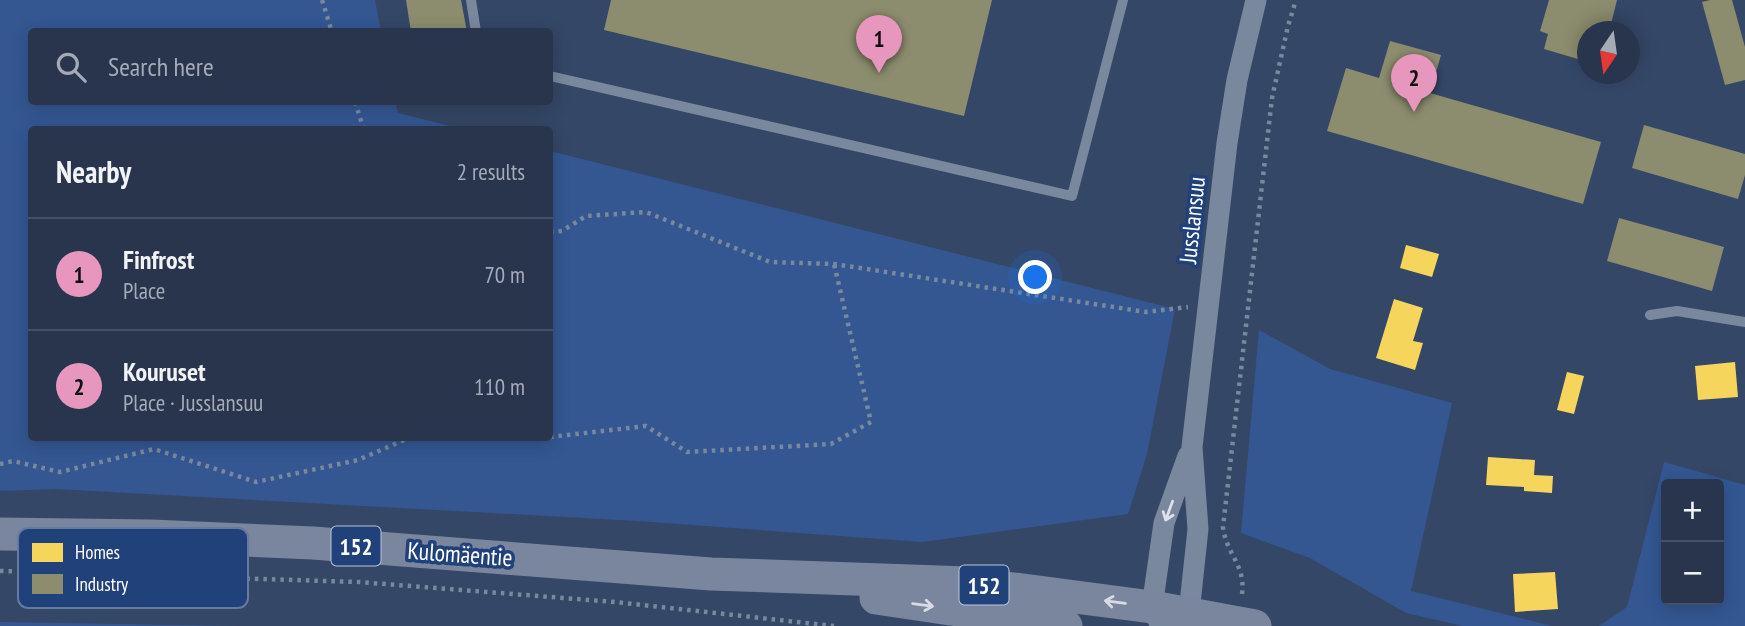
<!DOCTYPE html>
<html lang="en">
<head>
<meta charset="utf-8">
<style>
	:root { --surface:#28354d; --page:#303d54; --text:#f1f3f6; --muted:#a5abb6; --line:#445065; --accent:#e797bd }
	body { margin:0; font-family:"PT Sans Narrow",sans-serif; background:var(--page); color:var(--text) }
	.controls { position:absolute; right:21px; bottom:21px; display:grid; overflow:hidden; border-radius:7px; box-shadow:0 4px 18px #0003 }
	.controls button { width:63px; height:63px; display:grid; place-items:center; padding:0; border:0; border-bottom:2px solid var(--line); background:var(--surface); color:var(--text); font:35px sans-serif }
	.compass { position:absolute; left:1577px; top:21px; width:63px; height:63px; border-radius:50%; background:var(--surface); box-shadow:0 4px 18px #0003; rotate:193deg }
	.you { position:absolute; left:1036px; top:278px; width:24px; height:24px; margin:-18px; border:5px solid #fff; border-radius:50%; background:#1a73e8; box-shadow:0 0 0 10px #1a73e833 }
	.badge { display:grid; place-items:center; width:46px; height:46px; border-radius:50%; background:var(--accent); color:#111; font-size:23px; font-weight:700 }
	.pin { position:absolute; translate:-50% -58px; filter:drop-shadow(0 2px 4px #0008) }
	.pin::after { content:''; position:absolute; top:37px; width:24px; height:21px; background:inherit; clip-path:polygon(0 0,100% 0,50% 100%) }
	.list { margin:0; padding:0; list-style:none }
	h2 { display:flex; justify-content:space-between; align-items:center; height:91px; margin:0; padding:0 28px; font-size:30px }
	h2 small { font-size:23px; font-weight:400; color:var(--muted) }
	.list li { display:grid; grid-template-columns:46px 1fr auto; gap:21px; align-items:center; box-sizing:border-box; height:112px; padding:0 28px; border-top:2px solid var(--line) }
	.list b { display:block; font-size:26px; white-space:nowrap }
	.list p { margin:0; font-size:23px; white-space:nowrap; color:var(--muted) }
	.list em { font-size:23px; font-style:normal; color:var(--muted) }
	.icon { flex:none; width:38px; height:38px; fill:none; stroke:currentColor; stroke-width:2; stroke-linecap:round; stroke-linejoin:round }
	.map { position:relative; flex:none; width:1745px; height:626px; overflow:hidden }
	.search { position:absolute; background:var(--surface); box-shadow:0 4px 18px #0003; left:28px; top:28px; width:525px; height:77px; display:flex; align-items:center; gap:18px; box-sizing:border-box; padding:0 24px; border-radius:7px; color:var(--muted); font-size:26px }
	.panel { position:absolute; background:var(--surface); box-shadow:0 4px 18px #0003; left:28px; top:126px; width:525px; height:315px; border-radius:7px }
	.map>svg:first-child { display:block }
	.green { fill:#345792; fill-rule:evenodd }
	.homes { fill:#f6d55c }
	.industry { fill:#8c8c6e }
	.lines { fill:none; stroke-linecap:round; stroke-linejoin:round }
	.path { stroke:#7a889e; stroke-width:4.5; stroke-dasharray:3.5 5; stroke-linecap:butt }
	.lane { stroke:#7a889e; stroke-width:10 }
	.street { stroke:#7a889e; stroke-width:21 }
	.primary { stroke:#79869d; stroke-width:33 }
	.oneway { stroke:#dee1e7 }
	.oneway2 { stroke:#d7dbe2 }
	.labels { text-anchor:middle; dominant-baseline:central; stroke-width:7; stroke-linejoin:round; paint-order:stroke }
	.shield { fill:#21417b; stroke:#bcc6d7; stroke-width:2 }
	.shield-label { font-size:23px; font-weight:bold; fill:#fff }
	.street-label { font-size:24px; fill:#fff; stroke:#21417b }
	.key { fill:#21417b; stroke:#647aa3; stroke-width:2 }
	.key-label { font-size:19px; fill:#fff }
</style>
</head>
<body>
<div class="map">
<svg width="1745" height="626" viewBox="0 0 1745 626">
	<rect width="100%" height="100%" fill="#354767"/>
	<g class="green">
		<path d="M 0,0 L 375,0 L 381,31 L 32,32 L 32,102 L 395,102 L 398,113 L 462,129 L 32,130 L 32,438 L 550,438 L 550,151 L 1175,309 L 1147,454 L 1128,514 L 922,542 L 638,521 L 56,489 L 0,491 Z"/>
		<path d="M 1259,330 L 1330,369 L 1452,403 L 1411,591 L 1552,626 L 1463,626 L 1406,613 L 1310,558 L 1241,533 Z"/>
		<path d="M 1664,462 L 1745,485 L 1745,626 L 1599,626 L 1627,607 ZM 1666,484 L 1719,484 L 1719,600 L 1666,600 Z"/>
		<path d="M 0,622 L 239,626 L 0,626 Z"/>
	</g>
	<g class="homes">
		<path d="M 1406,245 L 1439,254 L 1432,277 L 1400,268 Z"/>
		<path d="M 1394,299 L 1423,308 L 1413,341 L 1423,343 L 1415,370 L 1376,358 Z"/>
		<path d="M 1735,362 L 1738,397 L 1698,400 L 1695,366 Z"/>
		<path d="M 1567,372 L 1584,376 L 1574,414 L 1557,410 Z"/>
		<path d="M 1488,457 L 1535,460 L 1534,475 L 1553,476 L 1552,493 L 1524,491 L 1524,487 L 1486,485 Z"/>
		<path d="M 1555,572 L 1558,609 L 1515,612 L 1513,574 Z"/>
	</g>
	<g class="industry">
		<path d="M 406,0 L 461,0 L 467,32 L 411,32 Z"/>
		<path d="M 611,0 L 992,0 L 964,116 L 604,30 Z"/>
		<path d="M 1549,0 L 1617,0 L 1609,32 L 1588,32 L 1588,62 L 1544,49 L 1548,34 L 1540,31 Z"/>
		<path d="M 1710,0 L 1732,0 L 1745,47 L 1745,80 L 1725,85 L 1702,2 Z"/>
		<path d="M 1390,41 L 1441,55 L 1430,93 L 1601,142 L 1583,204 L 1327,131 L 1346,68 L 1379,78 Z"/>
		<path d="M 1644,125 L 1745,154 L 1745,175 L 1738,199 L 1632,168 Z"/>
		<path d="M 1619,218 L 1724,247 L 1712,291 L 1607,261 Z"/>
	</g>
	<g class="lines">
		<g class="path">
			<path d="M 322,0 L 332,32"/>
			<path d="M 355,102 L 364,130"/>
			<path d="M 550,232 L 562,231 L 586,216 L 646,212 L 770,262 L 834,264 L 1146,312 L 1188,307"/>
			<path d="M 550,437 L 646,426 L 687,452 L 831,444 L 871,422 L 834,264"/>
			<path d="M 533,438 L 546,438"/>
			<path d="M 0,464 L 13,461 L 60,472 L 154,449 L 256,482 L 358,460 L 409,438"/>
			<path d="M 0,571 L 359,582 L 615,602 L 834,626"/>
			<path d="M 1242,594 C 1246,565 1226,554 1223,527 L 1272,98 L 1288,26 L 1296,0"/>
		</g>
		<g class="lane">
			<path d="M 471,0 L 476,32"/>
			<path d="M 550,76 L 1072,196 L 1123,0"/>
			<path d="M 1650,315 L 1677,311 L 1745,322"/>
		</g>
		<g class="street">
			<path d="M 1182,622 L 1189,613 L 1198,529 L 1192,447 L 1227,143 L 1237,80 L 1256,0"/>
			<path d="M 1161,626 L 1152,607 L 1164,523 L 1188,456"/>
		</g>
		<g class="primary">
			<path d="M 0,534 L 151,536 L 313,543 L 711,574 L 968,583 L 1152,607 L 1255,626"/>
			<path d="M 876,598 L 1066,626"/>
		</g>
	</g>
	<defs><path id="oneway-shaft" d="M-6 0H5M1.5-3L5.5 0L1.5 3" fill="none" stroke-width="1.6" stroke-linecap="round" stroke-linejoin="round" transform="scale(1.75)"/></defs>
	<use class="oneway" href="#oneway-shaft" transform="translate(1169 511) rotate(110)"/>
	<g class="oneway2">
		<use href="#oneway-shaft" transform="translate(1115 602) rotate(-173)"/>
		<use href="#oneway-shaft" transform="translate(923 605) rotate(8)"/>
	</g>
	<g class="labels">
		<g class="shield">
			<rect x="331.5" y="526.5" width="49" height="39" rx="5"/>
			<rect x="959.5" y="565.5" width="49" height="39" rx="5"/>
		</g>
		<g class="shield-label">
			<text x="356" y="546">152</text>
			<text x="984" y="585">152</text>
		</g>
		<g class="street-label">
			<text transform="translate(1192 220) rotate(-84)">Jusslansuu</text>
			<text transform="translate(460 554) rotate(4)">Kulomäentie</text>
		</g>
	</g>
	<rect x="18" y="528" width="230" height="80" rx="10" class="key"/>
	<rect x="32" y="543" width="31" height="19" fill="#f6d55c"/>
	<rect x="32" y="574" width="31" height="20" fill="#8c8c6e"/>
	<g class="key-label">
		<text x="75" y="559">Homes</text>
		<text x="75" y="591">Industry</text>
	</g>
</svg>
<div class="controls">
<button>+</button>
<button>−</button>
</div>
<svg class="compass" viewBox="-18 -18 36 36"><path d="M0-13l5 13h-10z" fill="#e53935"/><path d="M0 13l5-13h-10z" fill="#a5abb6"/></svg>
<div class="you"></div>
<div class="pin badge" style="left:879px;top:73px">1</div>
<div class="pin badge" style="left:1414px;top:112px">2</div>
<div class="search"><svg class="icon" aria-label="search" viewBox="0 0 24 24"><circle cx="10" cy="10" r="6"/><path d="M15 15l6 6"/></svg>Search here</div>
<section class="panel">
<h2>Nearby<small>2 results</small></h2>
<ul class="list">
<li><span class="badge">1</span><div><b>Finfrost</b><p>Place</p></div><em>70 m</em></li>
<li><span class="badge">2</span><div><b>Kouruset</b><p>Place · Jusslansuu</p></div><em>110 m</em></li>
</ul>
</section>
</div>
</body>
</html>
